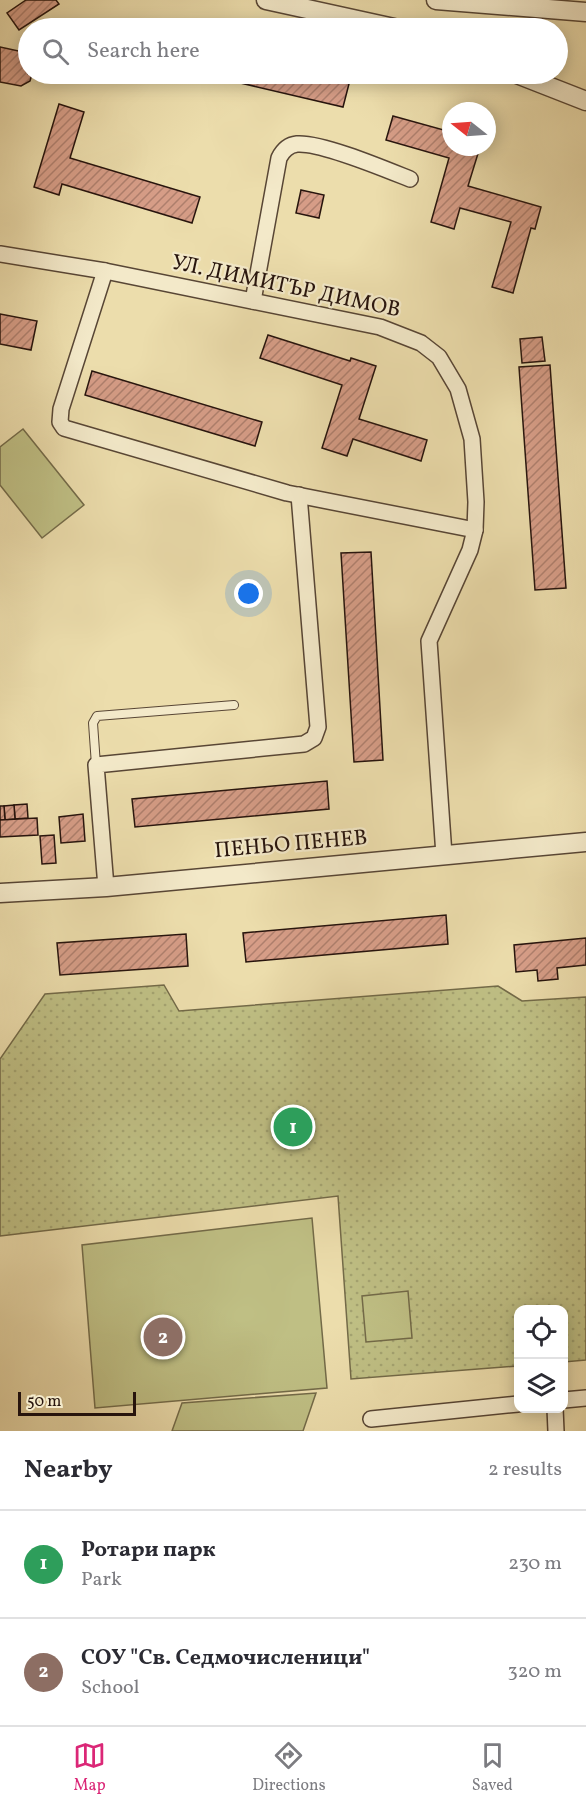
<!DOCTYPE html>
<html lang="en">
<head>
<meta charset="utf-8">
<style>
	:root { --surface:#fff; --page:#f7f7f7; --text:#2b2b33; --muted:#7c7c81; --line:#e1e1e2; --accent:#db2777 }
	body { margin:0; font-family:Vollkorn,serif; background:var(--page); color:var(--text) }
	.controls { position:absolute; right:18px; bottom:18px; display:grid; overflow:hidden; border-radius:12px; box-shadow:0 3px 15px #0003 }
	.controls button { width:54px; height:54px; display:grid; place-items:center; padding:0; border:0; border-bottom:2px solid var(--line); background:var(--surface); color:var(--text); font:30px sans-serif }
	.compass { position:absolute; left:442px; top:102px; width:54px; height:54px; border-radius:50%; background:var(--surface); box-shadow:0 3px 15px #0003; rotate:287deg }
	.scale { position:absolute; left:18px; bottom:15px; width:118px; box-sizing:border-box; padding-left:6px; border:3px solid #27140d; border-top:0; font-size:16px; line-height:21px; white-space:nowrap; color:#27140d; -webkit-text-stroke:4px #f3e9c9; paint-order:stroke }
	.you { position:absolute; left:249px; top:594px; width:21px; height:21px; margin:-15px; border:4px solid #fff; border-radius:50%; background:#1a73e8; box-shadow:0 0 0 9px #1a73e833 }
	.badge { display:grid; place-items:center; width:39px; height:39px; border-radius:50%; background:var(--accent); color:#fff; font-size:20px; font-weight:700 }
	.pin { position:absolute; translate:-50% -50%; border:3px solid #fff; box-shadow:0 2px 6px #0006 }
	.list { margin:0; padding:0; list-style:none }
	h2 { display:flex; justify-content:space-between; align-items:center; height:78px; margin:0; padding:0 24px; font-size:26px }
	h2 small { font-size:20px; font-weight:400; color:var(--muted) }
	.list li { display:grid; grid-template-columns:39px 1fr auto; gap:18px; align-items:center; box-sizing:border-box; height:108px; padding:0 24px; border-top:2px solid var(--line) }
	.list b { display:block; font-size:22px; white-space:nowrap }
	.list p { margin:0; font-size:20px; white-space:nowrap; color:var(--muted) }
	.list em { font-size:20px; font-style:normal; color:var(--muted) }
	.icon { flex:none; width:33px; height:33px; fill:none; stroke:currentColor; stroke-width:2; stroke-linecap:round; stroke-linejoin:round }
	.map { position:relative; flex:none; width:586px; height:1431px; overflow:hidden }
	.search { position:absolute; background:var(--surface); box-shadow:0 3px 15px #0003; left:18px; right:18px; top:18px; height:66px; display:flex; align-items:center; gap:15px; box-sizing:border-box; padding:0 21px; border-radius:33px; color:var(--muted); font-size:22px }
	.sheet { height:294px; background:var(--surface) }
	nav { display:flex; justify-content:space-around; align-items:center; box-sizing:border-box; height:84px; border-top:2px solid var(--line); background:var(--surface); font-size:16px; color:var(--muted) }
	nav a { display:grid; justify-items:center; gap:3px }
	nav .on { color:var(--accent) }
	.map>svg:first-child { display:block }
	.green { fill:url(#green-dots); stroke:#736a48; stroke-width:1.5 }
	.pitch { fill:#bfbf84; stroke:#736a48; stroke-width:1.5 }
	.building { fill:url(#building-hatch); stroke:#27140d; stroke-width:1.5 }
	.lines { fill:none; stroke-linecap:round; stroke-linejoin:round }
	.service-casing { stroke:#584635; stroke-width:10 }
	.minor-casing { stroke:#584635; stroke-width:18 }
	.tertiary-casing { stroke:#584635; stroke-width:21 }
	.service { stroke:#f3e9c9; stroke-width:8 }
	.minor { stroke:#f3e9c9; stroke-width:15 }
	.tertiary { stroke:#f3e9c9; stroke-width:18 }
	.labels { text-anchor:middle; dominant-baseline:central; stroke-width:4.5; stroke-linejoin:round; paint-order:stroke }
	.street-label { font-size:22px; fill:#27140d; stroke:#f3e9c9 }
</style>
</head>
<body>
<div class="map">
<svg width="586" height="1431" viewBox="0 0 586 1431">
	<defs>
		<pattern id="green-dots" width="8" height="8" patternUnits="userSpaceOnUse" patternTransform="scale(1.5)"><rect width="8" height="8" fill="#bfbf84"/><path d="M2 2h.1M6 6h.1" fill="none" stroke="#a4a371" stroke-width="1.8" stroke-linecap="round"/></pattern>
		<pattern id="building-hatch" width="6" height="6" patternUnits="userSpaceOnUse" patternTransform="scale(1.5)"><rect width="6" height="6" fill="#d69d87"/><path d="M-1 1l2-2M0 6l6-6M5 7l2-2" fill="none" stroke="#ae7f6d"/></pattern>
	</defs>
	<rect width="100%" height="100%" fill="#ecddac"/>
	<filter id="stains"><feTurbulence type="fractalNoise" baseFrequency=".00333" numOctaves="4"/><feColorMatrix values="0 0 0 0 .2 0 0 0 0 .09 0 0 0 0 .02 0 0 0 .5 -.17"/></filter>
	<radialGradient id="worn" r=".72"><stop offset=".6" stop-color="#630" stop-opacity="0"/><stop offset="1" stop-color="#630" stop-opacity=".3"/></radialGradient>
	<path class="green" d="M 164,985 L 179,1011 L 498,986 L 522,1001 L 586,997 L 586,1360 L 564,1362 L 564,1310 L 518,1310 L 518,1366 L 351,1379 L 338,1196 L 0,1236 L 0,1059 L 45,994 Z"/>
	<g class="pitch">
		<path d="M 23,429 L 84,505 L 42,538 L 0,485 L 0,447 Z"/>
		<path d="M 312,1218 L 327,1388 L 95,1408 L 82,1245 Z"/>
		<path d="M 408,1291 L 412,1338 L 366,1342 L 362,1296 Z"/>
		<path d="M 316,1393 L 303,1431 L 172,1431 L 182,1403 Z"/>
	</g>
	<g class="building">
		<path d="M 26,0 L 56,0 L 59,4 L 19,30 L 7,13 Z"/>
		<path d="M 121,20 L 154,28 L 119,28 Z"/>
		<path d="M 0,47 L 28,53 L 28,74 L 32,74 L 30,81 L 21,86 L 0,82 Z"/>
		<path d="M 202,74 L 342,74 L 351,76 L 343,107 Z"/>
		<path d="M 59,104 L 84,112 L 70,158 L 200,197 L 192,223 L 62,184 L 59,195 L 34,187 Z"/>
		<path d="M 393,116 L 451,132 L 451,147 L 480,147 L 468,186 L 541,207 L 535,229 L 531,228 L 513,293 L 492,287 L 511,222 L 460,208 L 454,229 L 431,222 L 449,158 L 386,140 Z"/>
		<path d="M 301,190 L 324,195 L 319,218 L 296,213 Z"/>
		<path d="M 0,314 L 37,321 L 31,350 L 0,344 Z"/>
		<path d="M 268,335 L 350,361 L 351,358 L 376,366 L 359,419 L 427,440 L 421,461 L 353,439 L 347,456 L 322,448 L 342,385 L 260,358 Z"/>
		<path d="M 542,337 L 545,361 L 522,363 L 520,339 Z"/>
		<path d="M 550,365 L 566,588 L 535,590 L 519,367 Z"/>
		<path d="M 92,371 L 262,422 L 255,446 L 85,395 Z"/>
		<path d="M 371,552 L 383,760 L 354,762 L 341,553 Z"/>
		<path d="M 327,781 L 329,809 L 135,827 L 132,799 Z"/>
		<path d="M 27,804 L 28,818 L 15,819 L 14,805 Z"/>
		<path d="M 14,805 L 15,819 L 5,820 L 4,806 Z"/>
		<path d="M 0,806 L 4,806 L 5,820 L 0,820 Z"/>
		<path d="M 83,814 L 85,841 L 61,843 L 59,817 Z"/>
		<path d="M 37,818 L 38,835 L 0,837 L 0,820 Z"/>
		<path d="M 54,835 L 56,863 L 42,864 L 40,836 Z"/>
		<path d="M 446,915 L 448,944 L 246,962 L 243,933 Z"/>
		<path d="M 186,934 L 188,966 L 60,975 L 57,943 Z"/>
		<path d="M 586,938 L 586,965 L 557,968 L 558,979 L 538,981 L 537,970 L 516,972 L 514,945 Z"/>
	</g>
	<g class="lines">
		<g class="service-casing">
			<path id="service" d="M 96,765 L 93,723 L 97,716 L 234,705"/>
		</g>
		<g class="minor-casing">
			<g id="minor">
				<path d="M 0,254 L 105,271 L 380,327 L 421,343 L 439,357 L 458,389 L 472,439 L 476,502 L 475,530 L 470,550 L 429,641 L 444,855"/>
				<path d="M 105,271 L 61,409 L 60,422 L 64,428 L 287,493 L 475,530"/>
				<path d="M 253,301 L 279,158 C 283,150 288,145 297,144 C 321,142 385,169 410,179"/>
				<path d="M 106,887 L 96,765 L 304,744 L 314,738 L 318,727 L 299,495"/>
				<path d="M 564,1400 L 586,1398"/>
				<path d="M 555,1408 L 556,1431"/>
				<path d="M 371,1419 L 518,1404"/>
			</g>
		</g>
		<g class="tertiary-casing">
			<g id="tertiary">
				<path d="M 266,0 L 394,28"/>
				<path d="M 436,0 L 586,12"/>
				<path d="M 517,74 L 586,101"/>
				<path d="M 0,893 L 106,887 L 586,842"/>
			</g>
		</g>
		<use href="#service" class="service"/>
		<use href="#minor" class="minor"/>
		<use href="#tertiary" class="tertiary"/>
	</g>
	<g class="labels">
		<g class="street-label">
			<text transform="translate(286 287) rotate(12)">УЛ. ДИМИТЪР ДИМОВ</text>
			<text transform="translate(291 845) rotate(-5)">ПЕНЬО ПЕНЕВ</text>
		</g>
	</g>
	<rect width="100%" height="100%" filter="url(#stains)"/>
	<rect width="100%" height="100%" fill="url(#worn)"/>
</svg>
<div class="controls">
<button><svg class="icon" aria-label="locate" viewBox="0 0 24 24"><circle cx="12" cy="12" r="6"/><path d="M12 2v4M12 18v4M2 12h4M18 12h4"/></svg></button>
<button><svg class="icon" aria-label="layers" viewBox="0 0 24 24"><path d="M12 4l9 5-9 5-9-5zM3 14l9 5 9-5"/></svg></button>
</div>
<svg class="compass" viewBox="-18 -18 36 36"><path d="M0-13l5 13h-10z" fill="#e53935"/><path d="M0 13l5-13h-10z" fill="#7c7c81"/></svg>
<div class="scale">50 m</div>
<div class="you"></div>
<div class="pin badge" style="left:293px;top:1127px;background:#2e9e5b">1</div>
<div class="pin badge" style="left:163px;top:1337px;background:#8d6e63">2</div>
<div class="search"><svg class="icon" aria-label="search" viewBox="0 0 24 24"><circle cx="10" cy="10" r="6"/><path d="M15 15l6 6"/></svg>Search here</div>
</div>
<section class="sheet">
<h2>Nearby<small>2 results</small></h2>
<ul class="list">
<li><span class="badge" style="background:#2e9e5b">1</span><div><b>Ротари парк</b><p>Park</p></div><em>230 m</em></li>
<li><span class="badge" style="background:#8d6e63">2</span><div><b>СОУ &quot;Св. Седмочисленици&quot;</b><p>School</p></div><em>320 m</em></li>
</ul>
</section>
<nav>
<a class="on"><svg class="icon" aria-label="map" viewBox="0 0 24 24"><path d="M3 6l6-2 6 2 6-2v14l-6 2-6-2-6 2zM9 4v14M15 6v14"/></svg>Map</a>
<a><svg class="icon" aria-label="directions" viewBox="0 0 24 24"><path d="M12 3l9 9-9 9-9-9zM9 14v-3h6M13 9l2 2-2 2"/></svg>Directions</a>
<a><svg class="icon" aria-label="saved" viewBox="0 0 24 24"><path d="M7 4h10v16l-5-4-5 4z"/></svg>Saved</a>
</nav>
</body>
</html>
